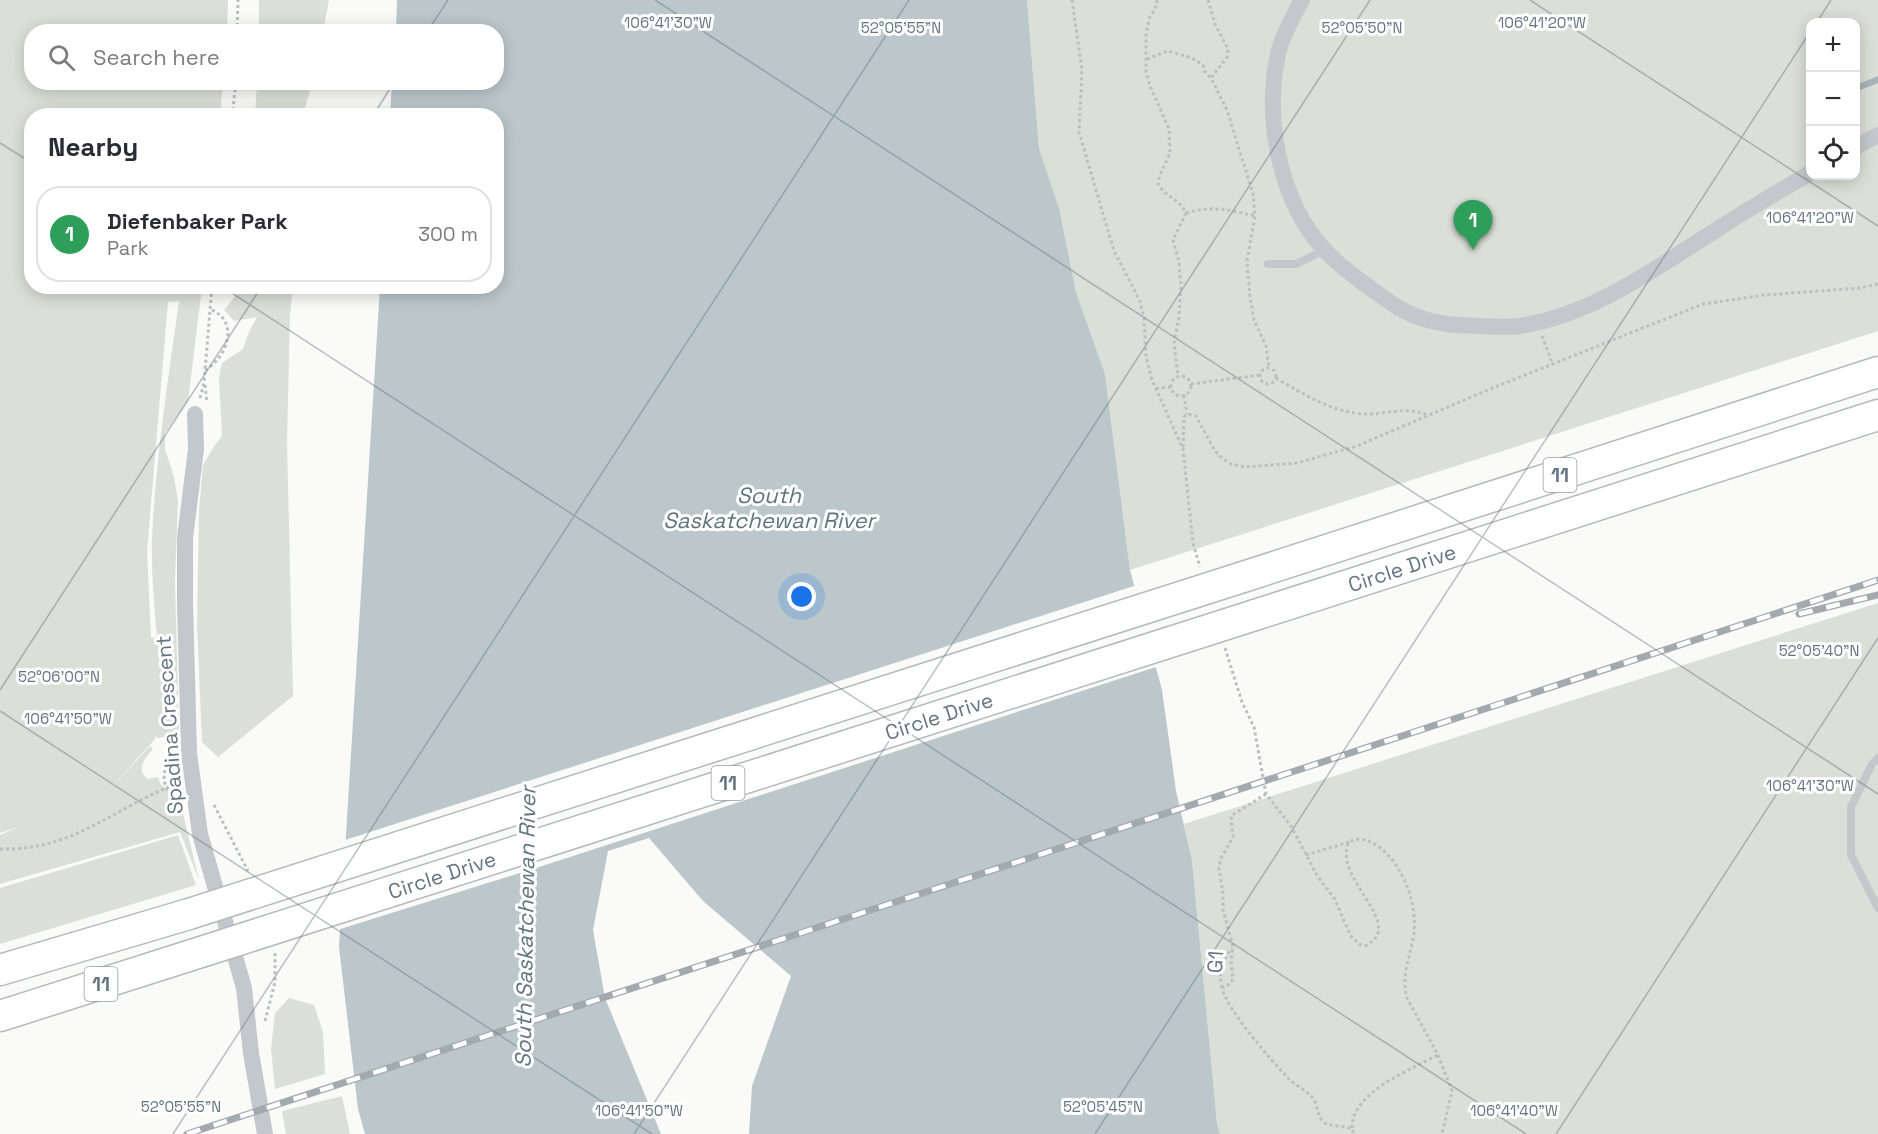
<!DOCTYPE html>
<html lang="en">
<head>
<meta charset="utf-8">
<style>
	:root { --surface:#fff; --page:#f2f2f3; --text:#2b2b33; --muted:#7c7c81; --line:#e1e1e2; --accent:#e4572e }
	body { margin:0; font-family:"Space Grotesk",sans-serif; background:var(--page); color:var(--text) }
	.controls { position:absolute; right:18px; top:18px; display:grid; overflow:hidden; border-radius:12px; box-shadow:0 3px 15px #0003 }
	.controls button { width:54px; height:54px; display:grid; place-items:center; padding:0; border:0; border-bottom:2px solid var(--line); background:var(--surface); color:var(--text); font:30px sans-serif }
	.you { position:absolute; left:802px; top:597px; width:21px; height:21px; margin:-15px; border:4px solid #fff; border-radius:50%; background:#1a73e8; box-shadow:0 0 0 9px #1a73e833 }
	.badge { display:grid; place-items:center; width:39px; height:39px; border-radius:50%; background:var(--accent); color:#fff; font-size:20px; font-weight:700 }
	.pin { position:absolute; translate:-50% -50px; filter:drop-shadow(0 2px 3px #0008) }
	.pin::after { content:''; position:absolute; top:32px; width:21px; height:18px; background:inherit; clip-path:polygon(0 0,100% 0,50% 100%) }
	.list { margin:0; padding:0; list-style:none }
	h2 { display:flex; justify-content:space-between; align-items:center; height:78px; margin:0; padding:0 24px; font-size:26px }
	h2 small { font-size:20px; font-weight:400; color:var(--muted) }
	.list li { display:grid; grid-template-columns:39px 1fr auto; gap:18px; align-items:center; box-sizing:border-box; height:96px; margin:0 12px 12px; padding:0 12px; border:2px solid var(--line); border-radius:24px }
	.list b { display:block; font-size:22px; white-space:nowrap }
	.list p { margin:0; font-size:20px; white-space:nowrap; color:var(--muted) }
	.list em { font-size:20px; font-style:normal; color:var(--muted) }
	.icon { flex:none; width:33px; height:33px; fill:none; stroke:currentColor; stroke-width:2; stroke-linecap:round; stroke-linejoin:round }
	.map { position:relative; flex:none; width:1878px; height:1134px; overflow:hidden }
	.search { position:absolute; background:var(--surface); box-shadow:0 3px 15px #0003; left:24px; top:24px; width:480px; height:66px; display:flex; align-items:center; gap:15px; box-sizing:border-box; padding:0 21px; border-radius:24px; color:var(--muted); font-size:22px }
	.panel { position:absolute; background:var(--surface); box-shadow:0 3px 15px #0003; left:24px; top:108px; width:480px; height:186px; border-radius:24px }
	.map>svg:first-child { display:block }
	.green { fill:#dadfd7; fill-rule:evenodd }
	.water { fill:#bbc7cb }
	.pier { fill:#fafaf8 }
	.building { fill:#aab3b9 }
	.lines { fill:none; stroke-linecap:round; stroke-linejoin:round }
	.highway-casing { stroke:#b4b9bd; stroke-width:33 }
	.path { stroke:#bbbfc2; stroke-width:3; stroke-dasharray:3 3; stroke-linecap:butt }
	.lane { stroke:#c3c8cc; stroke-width:8 }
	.street { stroke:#c3c8cc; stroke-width:16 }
	.highway { stroke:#fff; stroke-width:30 }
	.rail-casing { stroke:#a2aab0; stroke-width:7 }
	.rail { stroke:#fff; stroke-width:4.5; stroke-dasharray:14; stroke-linecap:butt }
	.highway-bridge-casing { stroke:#b4b9bd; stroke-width:33; stroke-linecap:butt }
	.highway-bridge { stroke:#fff; stroke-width:30 }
	.ticks { fill:none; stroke:#657683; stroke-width:1.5; stroke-opacity:0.45 }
	.labels { text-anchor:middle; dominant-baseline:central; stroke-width:6; stroke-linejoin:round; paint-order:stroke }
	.shield { fill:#fff; stroke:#939fa8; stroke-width:1.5 }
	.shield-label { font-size:20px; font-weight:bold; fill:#657683 }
	.street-label { font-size:21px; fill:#657683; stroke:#fff }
	.water-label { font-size:22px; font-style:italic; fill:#60757c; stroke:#fff }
	.ticks-label { font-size:15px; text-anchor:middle; fill:#657683; stroke:#fff; stroke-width:6; stroke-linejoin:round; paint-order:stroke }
</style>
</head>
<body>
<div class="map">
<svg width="1878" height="1134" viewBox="0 0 1878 1134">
	<rect width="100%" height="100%" fill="#fafaf8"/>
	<g class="green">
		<path d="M 0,0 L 228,0 L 227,31 L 32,32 L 32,82 L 223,83 L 220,115 L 32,116 L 32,286 L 202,287 L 188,401 L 165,433 L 165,449 L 174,477 L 178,501 L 175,581 L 179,735 L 158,738 L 155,736 L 155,739 L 103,797 L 150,746 L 153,749 C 145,758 135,770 148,779 L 158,777 L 161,785 L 179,797 L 199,880 L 180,832 L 0,884 L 0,835 L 18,827 L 0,833 ZM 179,301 C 168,379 156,458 152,537 C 151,570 154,604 157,637 L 151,638 L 147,551 L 168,302 Z"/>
		<path d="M 259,0 L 329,0 L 323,31 L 259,31 Z"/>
		<path d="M 1027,0 L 1878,0 L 1878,331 L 1130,570 L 1105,374 L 1076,292 L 1059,208 L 1039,148 ZM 1810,22 L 1856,22 L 1856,176 L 1810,176 Z"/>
		<path d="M 257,83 L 312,83 L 303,115 L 255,115 Z"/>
		<path d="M 239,287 L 293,287 L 290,315 L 287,441 L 293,696 L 218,757 L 202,742 L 197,625 L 199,511 L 203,465 L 213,448 L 222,436 L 219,378 L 222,363 L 243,349 L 249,332 L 257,317 L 234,321 L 224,310 L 241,289 Z"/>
		<path d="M 1878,603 L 1878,1134 L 1220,1134 L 1217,1123 L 1192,860 L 1184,824 Z"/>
		<path d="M 178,835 L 196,885 L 0,944 L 0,888 Z"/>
		<path d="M 289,998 L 314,1005 L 323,1032 L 325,1074 L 275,1089 L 271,1049 L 275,1013 Z"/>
		<path d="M 342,1096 L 350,1134 L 286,1134 L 282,1111 Z"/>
	</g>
	<path class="water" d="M 397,0 L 1027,0 L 1039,148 L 1059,208 L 1076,292 L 1105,374 L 1130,570 L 1162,690 L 1176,791 L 1192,860 L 1217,1123 L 1220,1134 L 749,1134 L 752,1086 L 791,976 L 703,901 L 649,838 L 608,851 L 593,930 L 605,998 L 661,1134 L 365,1134 L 358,1109 L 339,947 L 380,287 L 496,286 L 496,116 L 390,115 L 392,83 L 496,82 L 496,32 L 396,31 Z"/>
	<path class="pier" d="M 1137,585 L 1159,666 L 539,867 L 337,930 L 342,841 Z"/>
	<path class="building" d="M 1878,76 L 1878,83 L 1858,91 L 1856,85 Z"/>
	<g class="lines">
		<g class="highway-casing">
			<g id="highway">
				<path d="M 1243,577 L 1878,372"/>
				<path d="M 1255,615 L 1878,415"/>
				<path d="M 0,970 L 189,914"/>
				<path d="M 0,1016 L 201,952"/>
			</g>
		</g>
		<g class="path">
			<path d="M 1072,0 L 1082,70 L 1079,132 L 1114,251 L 1140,301 L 1144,318 L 1146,357 L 1152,380 L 1183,449 L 1193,543 L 1200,567"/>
			<path d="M 1157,0 L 1157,5 L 1149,19 L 1146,36 L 1146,72 L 1150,86 L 1169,129 L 1170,153 L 1160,175 L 1158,184 C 1167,199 1178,197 1186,213 L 1173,240 L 1179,262 L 1181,285 L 1179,317 L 1174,343 L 1178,376"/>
			<path d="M 1208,0 L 1215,24 L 1228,49 L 1227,57 L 1211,78 L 1227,110 L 1253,194 L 1255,216 L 1247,261 L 1250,297 L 1254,320 L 1266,346 L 1269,368"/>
			<path d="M 237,32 L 238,0"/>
			<path d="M 1147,59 L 1168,51 L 1192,58 L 1203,65 L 1205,72 L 1211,78"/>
			<path d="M 232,116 L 236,82"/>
			<path d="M 1186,213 C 1214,205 1228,210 1255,216"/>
			<path d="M 1542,336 L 1553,365"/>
			<circle cx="1268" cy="376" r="8"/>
			<path d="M 205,370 C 228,357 240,321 210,309"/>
			<circle cx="1181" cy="386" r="10"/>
			<path d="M 1276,378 C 1305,395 1333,413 1367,414 C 1391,414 1403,406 1428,415"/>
			<path d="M 1191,384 L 1260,375"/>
			<path d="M 205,385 L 207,402"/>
			<path d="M 1156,388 L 1171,387"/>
			<path d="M 1184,395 L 1187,414"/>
			<path d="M 200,398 L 204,383 L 212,286"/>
			<path d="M 1183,447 L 1184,417 L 1187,414 L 1196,416 L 1215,451 L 1223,459 L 1231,464 L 1245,467 L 1297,463 L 1357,446 L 1490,389 L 1703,304 L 1765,295 L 1860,288 L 1878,284"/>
			<path d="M 1225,648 L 1242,702 L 1254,727 L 1266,794 L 1291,826 L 1318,877 L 1334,898 L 1351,936 L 1359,944 L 1365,946 C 1409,925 1331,878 1349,842 C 1360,836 1370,841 1379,847 C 1405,866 1419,909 1413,939 C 1409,960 1401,977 1407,998 L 1438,1055 L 1452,1091 L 1442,1134"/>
			<path d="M 164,782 L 167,789 C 162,776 163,767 174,758"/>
			<path d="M 1266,794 L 1231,816 L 1233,837 L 1221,858 L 1219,868 L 1223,893 L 1223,910 L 1233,946 L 1231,961 L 1233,979 L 1230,984 L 1222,988 C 1227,1010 1271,1060 1288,1078 C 1295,1085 1306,1090 1313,1098 C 1318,1105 1317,1118 1325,1123 C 1331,1127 1344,1125 1352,1129 L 1354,1134"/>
			<path d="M 214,805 L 248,871"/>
			<path d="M 0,849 C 74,851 113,808 176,784"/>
			<path d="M 1306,855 L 1349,842"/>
			<path d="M 1222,988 C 1218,971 1222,962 1232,948"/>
			<path d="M 265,1021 L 275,982 L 275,951"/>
			<path d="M 1352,1128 C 1351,1093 1411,1069 1438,1055"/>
		</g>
		<g class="lane">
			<path d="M 1268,264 L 1296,264 L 1325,250"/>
			<path d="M 1878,758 L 1872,764 L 1851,807 L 1851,855 L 1878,908"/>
		</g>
		<g class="street">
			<path d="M 1302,0 C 1293,16 1282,36 1278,54 C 1265,114 1277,190 1316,240 C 1330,258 1347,271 1366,285 C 1384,298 1402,313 1424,319 C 1442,325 1460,325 1478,326 C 1491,326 1506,328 1519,326 C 1592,315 1653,270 1713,232 C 1745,211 1778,192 1810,173"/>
			<path d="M 1856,147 L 1878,135"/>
			<path d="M 195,414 L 196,449 L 185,538 L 185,602 L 189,753 L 200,834 L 244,988 L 251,1053 L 265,1134"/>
		</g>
		<use href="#highway" class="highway"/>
		<g class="rail-casing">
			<g id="rail">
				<path d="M 1799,614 L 1878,595"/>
				<path d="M 187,1134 L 1878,580"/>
			</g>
		</g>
		<use href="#rail" class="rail"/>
		<g class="highway-bridge-casing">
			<g id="highway-bridge">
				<path d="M 189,914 L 1243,577"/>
				<path d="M 201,952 L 1255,615"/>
			</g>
		</g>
		<use href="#highway-bridge" class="highway-bridge"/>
	</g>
	<path class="ticks" d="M 655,0 L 1878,794M 1530,0 L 1878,226M 1817,22 L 1831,0M 427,32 L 448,0M 373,116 L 394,82M 0,143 L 32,163M 221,286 L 1526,1134M 0,690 L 262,286M 0,711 L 652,1134M 173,1134 L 909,0M 634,1134 L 1370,0M 1095,1134 L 1810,32M 1556,1134 L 1878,638"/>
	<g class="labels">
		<g class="shield">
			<rect x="1543.5" y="458" width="33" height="34" rx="4.5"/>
			<rect x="711.5" y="766" width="33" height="34" rx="4.5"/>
			<rect x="84.5" y="967" width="33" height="34" rx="4.5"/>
		</g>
		<g class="shield-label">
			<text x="1560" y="475">11</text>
			<text x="728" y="783">11</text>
			<text x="101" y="984">11</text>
		</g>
		<g class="street-label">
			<text transform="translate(1402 568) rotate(-18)">Circle Drive</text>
			<text transform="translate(939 716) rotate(-18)">Circle Drive</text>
			<text transform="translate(169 725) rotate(-94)">Spadina Crescent</text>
			<text transform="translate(442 875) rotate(-18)">Circle Drive</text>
			<text transform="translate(1215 962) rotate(-86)">G1</text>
		</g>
		<g class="water-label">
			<text x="769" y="495">South<tspan x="769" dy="25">Saskatchewan River</tspan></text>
			<text transform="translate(525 927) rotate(-89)">South Saskatchewan River</text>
		</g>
	</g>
	<g class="ticks-label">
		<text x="668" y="28">106°41'30"W</text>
		<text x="1542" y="28">106°41'20"W</text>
		<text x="901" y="33">52°05'55"N</text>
		<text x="1362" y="33">52°05'50"N</text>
		<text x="1810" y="223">106°41'20"W</text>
		<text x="1819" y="656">52°05'40"N</text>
		<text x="59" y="682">52°06'00"N</text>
		<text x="68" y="724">106°41'50"W</text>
		<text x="1810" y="791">106°41'30"W</text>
		<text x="181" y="1112">52°05'55"N</text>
		<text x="1103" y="1112">52°05'45"N</text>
		<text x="639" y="1116">106°41'50"W</text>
		<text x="1514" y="1116">106°41'40"W</text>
	</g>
</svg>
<div class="controls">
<button>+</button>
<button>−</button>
<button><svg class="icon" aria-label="locate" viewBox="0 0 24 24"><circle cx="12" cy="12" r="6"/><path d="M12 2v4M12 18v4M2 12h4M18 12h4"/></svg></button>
</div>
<div class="you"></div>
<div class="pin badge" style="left:1473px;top:250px;background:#2e9e5b">1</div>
<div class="search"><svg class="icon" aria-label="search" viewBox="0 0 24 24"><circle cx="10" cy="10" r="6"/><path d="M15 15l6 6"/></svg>Search here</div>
<section class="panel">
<h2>Nearby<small></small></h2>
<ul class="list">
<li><span class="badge" style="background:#2e9e5b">1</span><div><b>Diefenbaker Park</b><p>Park</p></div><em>300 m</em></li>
</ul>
</section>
</div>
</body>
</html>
